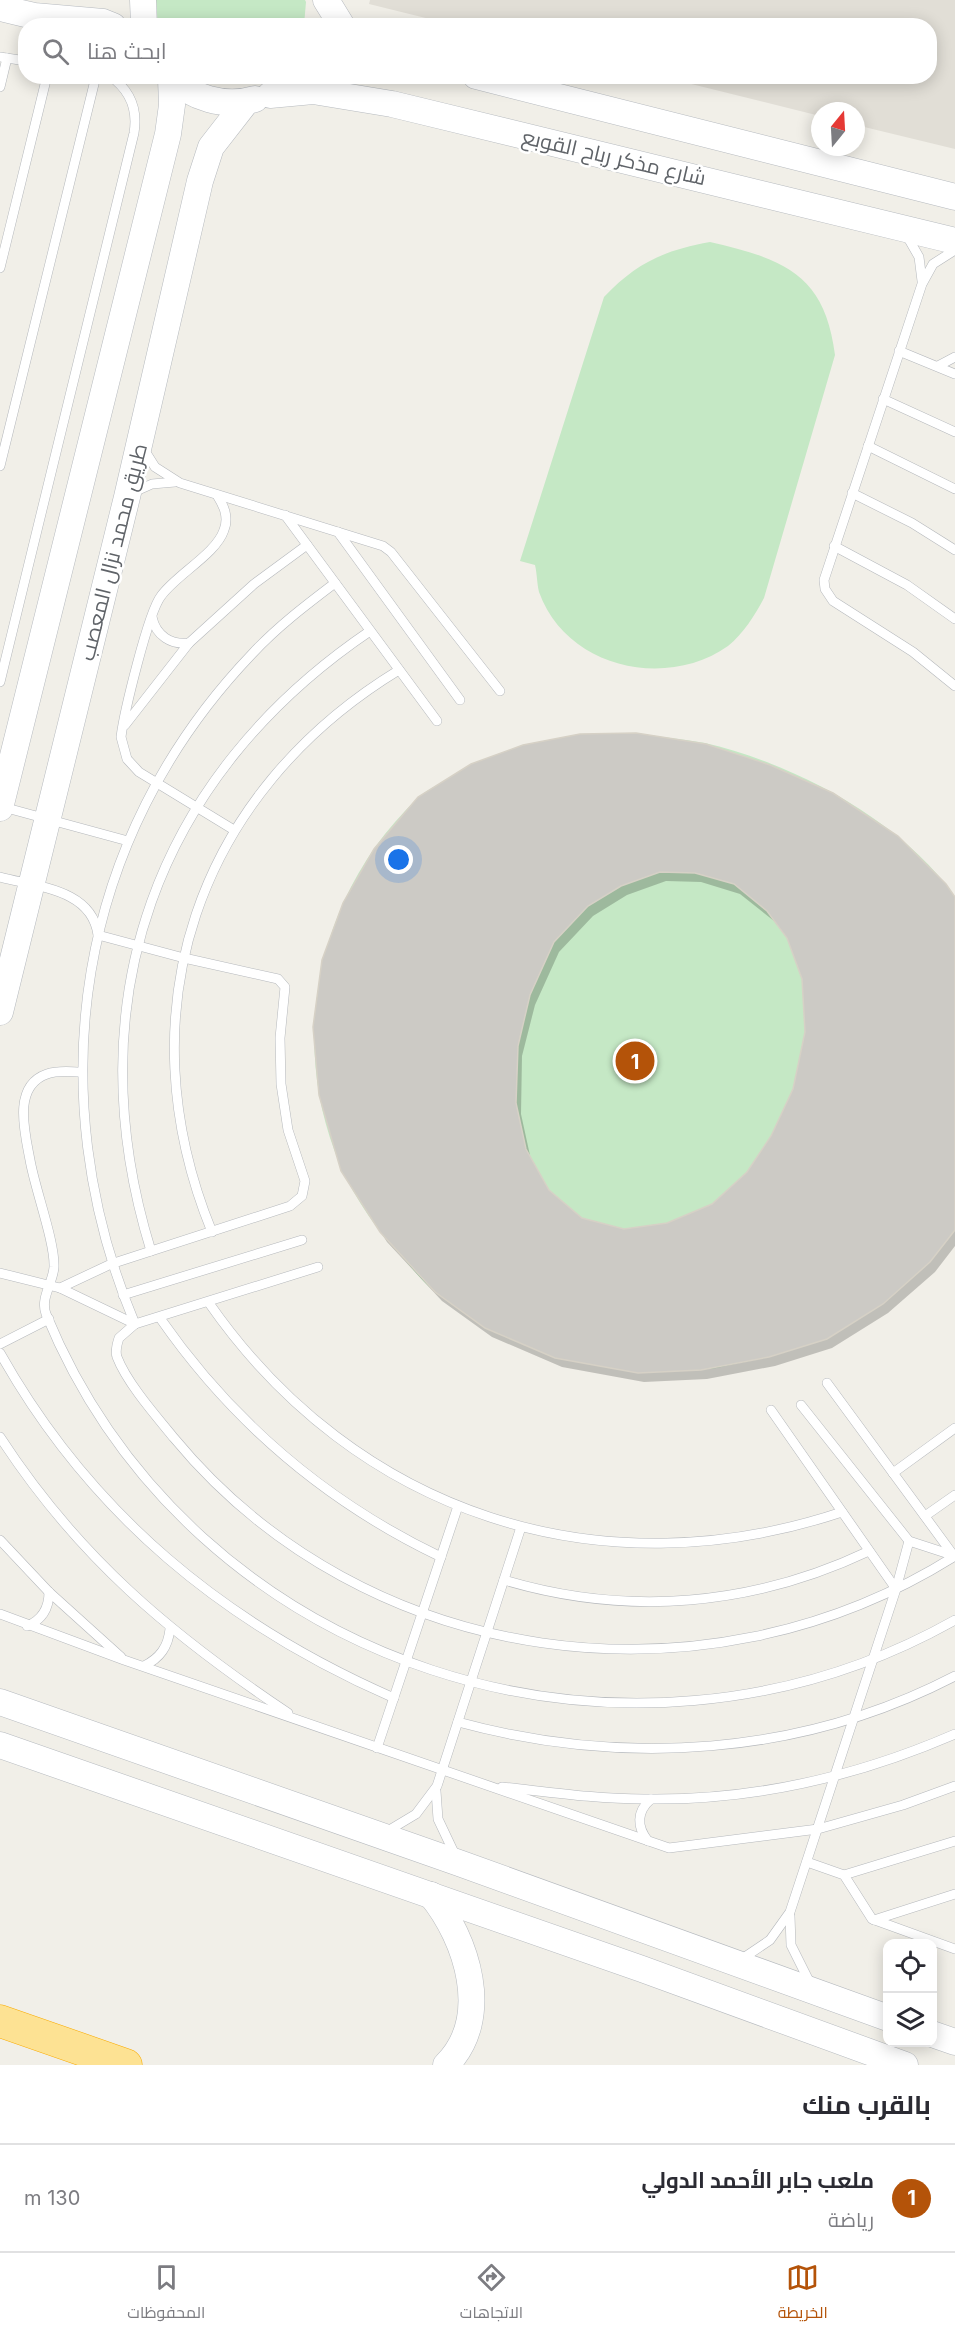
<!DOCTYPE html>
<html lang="ar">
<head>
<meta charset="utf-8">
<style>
	:root { --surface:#fff; --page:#f2f2f3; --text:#2b2b33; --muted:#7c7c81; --line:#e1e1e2; --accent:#b45309 }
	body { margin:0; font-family:Inter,Cairo,sans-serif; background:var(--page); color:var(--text); direction:rtl }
	.controls { position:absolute; right:18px; bottom:18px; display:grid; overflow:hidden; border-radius:12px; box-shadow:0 3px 15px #0003 }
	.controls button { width:54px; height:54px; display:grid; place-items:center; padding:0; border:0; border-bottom:2px solid var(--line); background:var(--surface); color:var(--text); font:30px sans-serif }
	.compass { position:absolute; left:811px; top:102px; width:54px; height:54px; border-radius:50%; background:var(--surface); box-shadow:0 3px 15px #0003; rotate:18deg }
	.you { position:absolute; left:399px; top:860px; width:21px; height:21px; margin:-15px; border:4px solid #fff; border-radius:50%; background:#1a73e8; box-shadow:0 0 0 9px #1a73e833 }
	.badge { display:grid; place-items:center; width:39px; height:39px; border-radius:50%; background:var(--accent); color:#fff; font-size:20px; font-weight:700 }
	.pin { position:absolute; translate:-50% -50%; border:3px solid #fff; box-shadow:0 2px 6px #0006 }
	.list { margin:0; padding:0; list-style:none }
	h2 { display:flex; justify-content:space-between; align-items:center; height:78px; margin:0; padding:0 24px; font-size:26px }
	h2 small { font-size:20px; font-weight:400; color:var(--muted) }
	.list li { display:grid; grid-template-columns:39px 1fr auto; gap:18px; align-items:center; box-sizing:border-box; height:108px; padding:0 24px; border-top:2px solid var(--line) }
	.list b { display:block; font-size:22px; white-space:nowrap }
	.list p { margin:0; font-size:20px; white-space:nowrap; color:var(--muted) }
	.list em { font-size:20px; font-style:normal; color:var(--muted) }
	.icon { flex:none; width:33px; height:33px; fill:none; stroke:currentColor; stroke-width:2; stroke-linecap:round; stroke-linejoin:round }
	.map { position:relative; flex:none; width:955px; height:2065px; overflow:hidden; direction:ltr }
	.search { position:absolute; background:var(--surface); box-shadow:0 3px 15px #0003; left:18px; right:18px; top:18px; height:66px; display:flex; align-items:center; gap:15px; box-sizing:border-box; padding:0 21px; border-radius:24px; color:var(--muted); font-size:22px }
	.sheet { height:186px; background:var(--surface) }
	nav { display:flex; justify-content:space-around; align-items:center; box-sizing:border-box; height:84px; border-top:2px solid var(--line); background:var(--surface); font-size:16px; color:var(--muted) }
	nav a { display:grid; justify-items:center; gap:3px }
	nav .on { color:var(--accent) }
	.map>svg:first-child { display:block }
	.education { fill:#e1ded6 }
	.grass { fill:#c5e8c5 }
	.shadow { fill:#0003; fill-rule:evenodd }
	.building { fill:#cccac5; stroke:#d6d1c6; stroke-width:1.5; fill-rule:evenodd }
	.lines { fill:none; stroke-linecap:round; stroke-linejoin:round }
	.lane-casing { stroke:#b5b8bc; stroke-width:10 }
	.secondary-casing { stroke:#b6babf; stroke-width:27 }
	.highway-casing { stroke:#f9ab00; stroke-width:33 }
	.lane { stroke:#fff; stroke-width:9 }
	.secondary { stroke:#fff; stroke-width:26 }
	.highway { stroke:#fde293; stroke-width:32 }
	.labels { text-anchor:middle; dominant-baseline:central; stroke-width:5; stroke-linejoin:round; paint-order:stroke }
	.street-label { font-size:21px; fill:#5f6368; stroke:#fff }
</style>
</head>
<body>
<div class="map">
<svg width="955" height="2065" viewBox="0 0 955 2065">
	<rect width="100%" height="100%" fill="#f1efe8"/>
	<path class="education" d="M 370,0 L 955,0 L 955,149 L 856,125 L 856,111 L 820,111 L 820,116 L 663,77 L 930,76 L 930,26 L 458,26 L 369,4 Z"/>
	<g class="grass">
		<path d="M 156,0 L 305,0 L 306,2 L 304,25 L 158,26 Z"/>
		<path d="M 203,77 L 257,77 L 228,82 Z"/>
		<path d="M 710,242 C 784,259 825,274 835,355 L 764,598 C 755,615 743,634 728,646 C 666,690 566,668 539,592 C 537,584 537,573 535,565 L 520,561 L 604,297 C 636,263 665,250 710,242 Z"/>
		<path d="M 636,733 C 659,737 682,739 705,743 C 793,763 903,821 955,897 L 955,1230 C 902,1300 833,1346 745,1362 C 731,1364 712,1371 698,1369 C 672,1365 645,1353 619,1346 C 573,1332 526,1319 480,1305 C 467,1301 446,1299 434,1291 C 421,1281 408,1263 397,1251 C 277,1123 291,918 417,799 C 425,791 436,786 446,780 C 504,743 568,735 636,733 Z"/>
	</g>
	<path class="shadow" d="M 419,798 L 955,899 L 955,1246 L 935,1272 L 888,1313 L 832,1348 L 775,1366 L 707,1379 L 644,1382 L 562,1367 L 492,1337 L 442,1301 L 387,1242 L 348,1181 ZM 666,881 L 701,882 L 740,894 L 774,921 L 791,942 L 804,979 L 807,1032 L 795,1090 L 773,1137 L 748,1173 L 713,1205 L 668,1224 L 624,1231 L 581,1220 L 548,1191 L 531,1160 L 521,1114 L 522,1056 L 535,1005 L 559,952 L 593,916 L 627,895 Z"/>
	<path class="building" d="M 636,733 L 706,744 L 770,765 L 833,793 L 898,836 L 946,884 L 955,897 L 955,1230 L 930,1262 L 883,1304 L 827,1339 L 769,1357 L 701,1370 L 638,1373 L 555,1358 L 485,1328 L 435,1292 L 380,1232 L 341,1171 L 319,1095 L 313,1027 L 322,960 L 343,903 L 374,849 L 418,797 L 471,764 L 523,745 L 580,734 ZM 660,872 L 695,873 L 734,884 L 767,911 L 787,938 L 802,979 L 805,1032 L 793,1089 L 771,1136 L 747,1172 L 712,1204 L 667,1223 L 624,1229 L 582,1218 L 549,1190 L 526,1149 L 516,1103 L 518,1046 L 530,995 L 554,942 L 588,906 L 621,886 Z"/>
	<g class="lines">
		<g class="lane-casing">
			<g id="lane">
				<path d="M 0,57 L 26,61"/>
				<path d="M 0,87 L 7,58"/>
				<path d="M 907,236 L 919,257 L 922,281"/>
				<path d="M 955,250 L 933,264 L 922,284 L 824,580 L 825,589 L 833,601 L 913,652 L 955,686"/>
				<path d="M 0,268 L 47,76"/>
				<path d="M 899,351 L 955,374"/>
				<path d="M 938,366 L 955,357"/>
				<path d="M 883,399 L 955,432"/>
				<path d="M 868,446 L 955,489"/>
				<path d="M 143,448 L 155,467 L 180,483 L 383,546 L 391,552 L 500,691"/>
				<path d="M 0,466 L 96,76"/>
				<path d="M 134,492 L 152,484 L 175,482"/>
				<path d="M 852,493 L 912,523 L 955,550"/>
				<path d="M 217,495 C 224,506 229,517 224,530 C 216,554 177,574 161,596 C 148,613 124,713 121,737 L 127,759 L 139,772 L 234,830"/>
				<path d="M 285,515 L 437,721"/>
				<path d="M 338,532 L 460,700"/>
				<path d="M 834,546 L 907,585 L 955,619"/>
				<path d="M 152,617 C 156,636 171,645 189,643"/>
				<path d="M 0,682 L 134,133 C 138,109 130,90 110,76"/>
				<path d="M 125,725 L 189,643 L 254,584 L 307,545"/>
				<path d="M 3,807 L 128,841"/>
				<path d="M 0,877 C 37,887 92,889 98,935 L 184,958 L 278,979 L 285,987 L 280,1038 L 281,1084 L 288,1130 L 305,1181 L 302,1196 L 290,1206 L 111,1264 L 60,1288"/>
				<path d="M 81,1072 C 70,1072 58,1070 47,1074 C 12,1086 25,1133 30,1160 C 35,1189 55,1242 54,1267 C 53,1283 40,1298 46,1314 C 192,1669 625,1806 955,1620"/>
				<path d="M 212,1232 C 122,1012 197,793 399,670"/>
				<path d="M 151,1251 C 74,1002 156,776 370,631"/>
				<path d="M 318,1267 L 135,1324 L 119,1338 C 117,1344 115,1351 117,1357 C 127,1383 156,1416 174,1438 C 365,1669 704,1714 955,1556"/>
				<path d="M 0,1273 L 60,1288 L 135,1324"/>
				<path d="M 123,1295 L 302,1240"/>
				<path d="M 209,1303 C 356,1514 599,1593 842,1512"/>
				<path d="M 160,1318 C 233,1423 326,1502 441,1557"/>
				<path d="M 135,1324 C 38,1092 76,838 252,654 C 277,627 306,605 335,583"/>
				<path d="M 0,1344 L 49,1319"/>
				<path d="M 0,1353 C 91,1515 225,1624 394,1698"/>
				<path d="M 827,1383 L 954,1556"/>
				<path d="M 801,1405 L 909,1541 L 955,1556"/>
				<path d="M 771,1410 L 896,1589"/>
				<path d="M 0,1437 C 78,1557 170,1634 288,1713"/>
				<path d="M 893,1473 L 955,1428"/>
				<path d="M 925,1516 L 955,1495"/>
				<path d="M 0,1540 L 49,1592 L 121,1657"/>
				<path d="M 504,1580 C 628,1617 753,1606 869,1551"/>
				<path d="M 0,1614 L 124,1660 L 669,1848 L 818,1829 L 903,1805 L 955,1786"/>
				<path d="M 27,1626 C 42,1620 49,1608 49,1592"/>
				<path d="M 144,1666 C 160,1658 168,1647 170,1629"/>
				<path d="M 458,1722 C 624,1767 801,1756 955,1676"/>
				<path d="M 377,1748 L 458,1506"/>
				<path d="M 502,1787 C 549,1792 596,1799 644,1799 C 752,1801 856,1777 955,1734"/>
				<path d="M 436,1791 L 438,1819 L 456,1857"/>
				<path d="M 386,1832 L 416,1814 L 437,1786 L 521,1527"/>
				<path d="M 648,1841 C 637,1827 636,1812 651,1799"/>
				<path d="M 807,1862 L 844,1875 L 872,1919 L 955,1949"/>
				<path d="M 844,1875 L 955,1841"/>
				<path d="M 790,1916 L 791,1945 L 811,1985"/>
				<path d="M 874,1920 L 955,1894"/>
				<path d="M 739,1961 L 770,1940 L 790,1912 L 896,1589 L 909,1541"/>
			</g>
		</g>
		<g class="secondary-casing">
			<g id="secondary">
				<path d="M 143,0 L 144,26"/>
				<path d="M 326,0 L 342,26"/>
				<path d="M 0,8 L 34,16 L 103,22 L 113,26"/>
				<path d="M 169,76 C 191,98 225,108 255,99"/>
				<path d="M 476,76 L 955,197"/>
				<path d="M 270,95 L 313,91 L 392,104 L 955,241"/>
				<path d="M 0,808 L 168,134 L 172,105 L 171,79"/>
				<path d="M 0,1012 L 127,497 L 200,181 L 211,147 L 246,102"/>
				<path d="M 0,1702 L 459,1863 L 888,2018"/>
				<path d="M 0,1745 L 642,1969 L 905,2065"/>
				<path d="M 431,1895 C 467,1939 493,2018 446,2065"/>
				<path d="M 932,2034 L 955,2042"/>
			</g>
		</g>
		<g class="highway-casing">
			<path id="highway" d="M 0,2021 L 126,2065"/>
		</g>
		<use href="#lane" class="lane"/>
		<use href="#secondary" class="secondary"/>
		<use href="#highway" class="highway"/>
	</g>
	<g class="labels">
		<g class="street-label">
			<text transform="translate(614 157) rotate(13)">شارع مذكر رباح القوبع</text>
			<text transform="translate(113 552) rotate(-76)">طريق محمد نزال المعصب</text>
		</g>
	</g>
</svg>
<div class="controls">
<button><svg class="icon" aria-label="locate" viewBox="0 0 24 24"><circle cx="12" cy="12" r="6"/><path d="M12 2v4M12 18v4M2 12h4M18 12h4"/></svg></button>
<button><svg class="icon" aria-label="layers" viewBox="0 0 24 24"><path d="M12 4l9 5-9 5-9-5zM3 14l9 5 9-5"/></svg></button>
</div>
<svg class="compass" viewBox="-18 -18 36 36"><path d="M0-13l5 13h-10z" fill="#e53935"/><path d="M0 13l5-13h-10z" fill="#7c7c81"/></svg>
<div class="you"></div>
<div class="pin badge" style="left:635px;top:1061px">1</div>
<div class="search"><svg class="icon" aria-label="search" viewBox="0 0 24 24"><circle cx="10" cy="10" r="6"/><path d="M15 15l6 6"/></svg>ابحث هنا</div>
</div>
<section class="sheet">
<h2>بالقرب منك<small></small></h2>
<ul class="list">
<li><span class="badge">1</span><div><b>ملعب جابر الأحمد الدولي</b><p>رياضة</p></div><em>130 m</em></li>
</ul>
</section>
<nav>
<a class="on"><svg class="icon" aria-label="map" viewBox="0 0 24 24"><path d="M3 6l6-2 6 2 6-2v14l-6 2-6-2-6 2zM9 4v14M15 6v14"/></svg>الخريطة</a>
<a><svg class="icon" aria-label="directions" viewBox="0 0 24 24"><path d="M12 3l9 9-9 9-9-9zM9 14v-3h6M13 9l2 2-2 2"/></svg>الاتجاهات</a>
<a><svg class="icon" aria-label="saved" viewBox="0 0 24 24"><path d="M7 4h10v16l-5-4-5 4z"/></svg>المحفوظات</a>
</nav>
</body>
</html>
